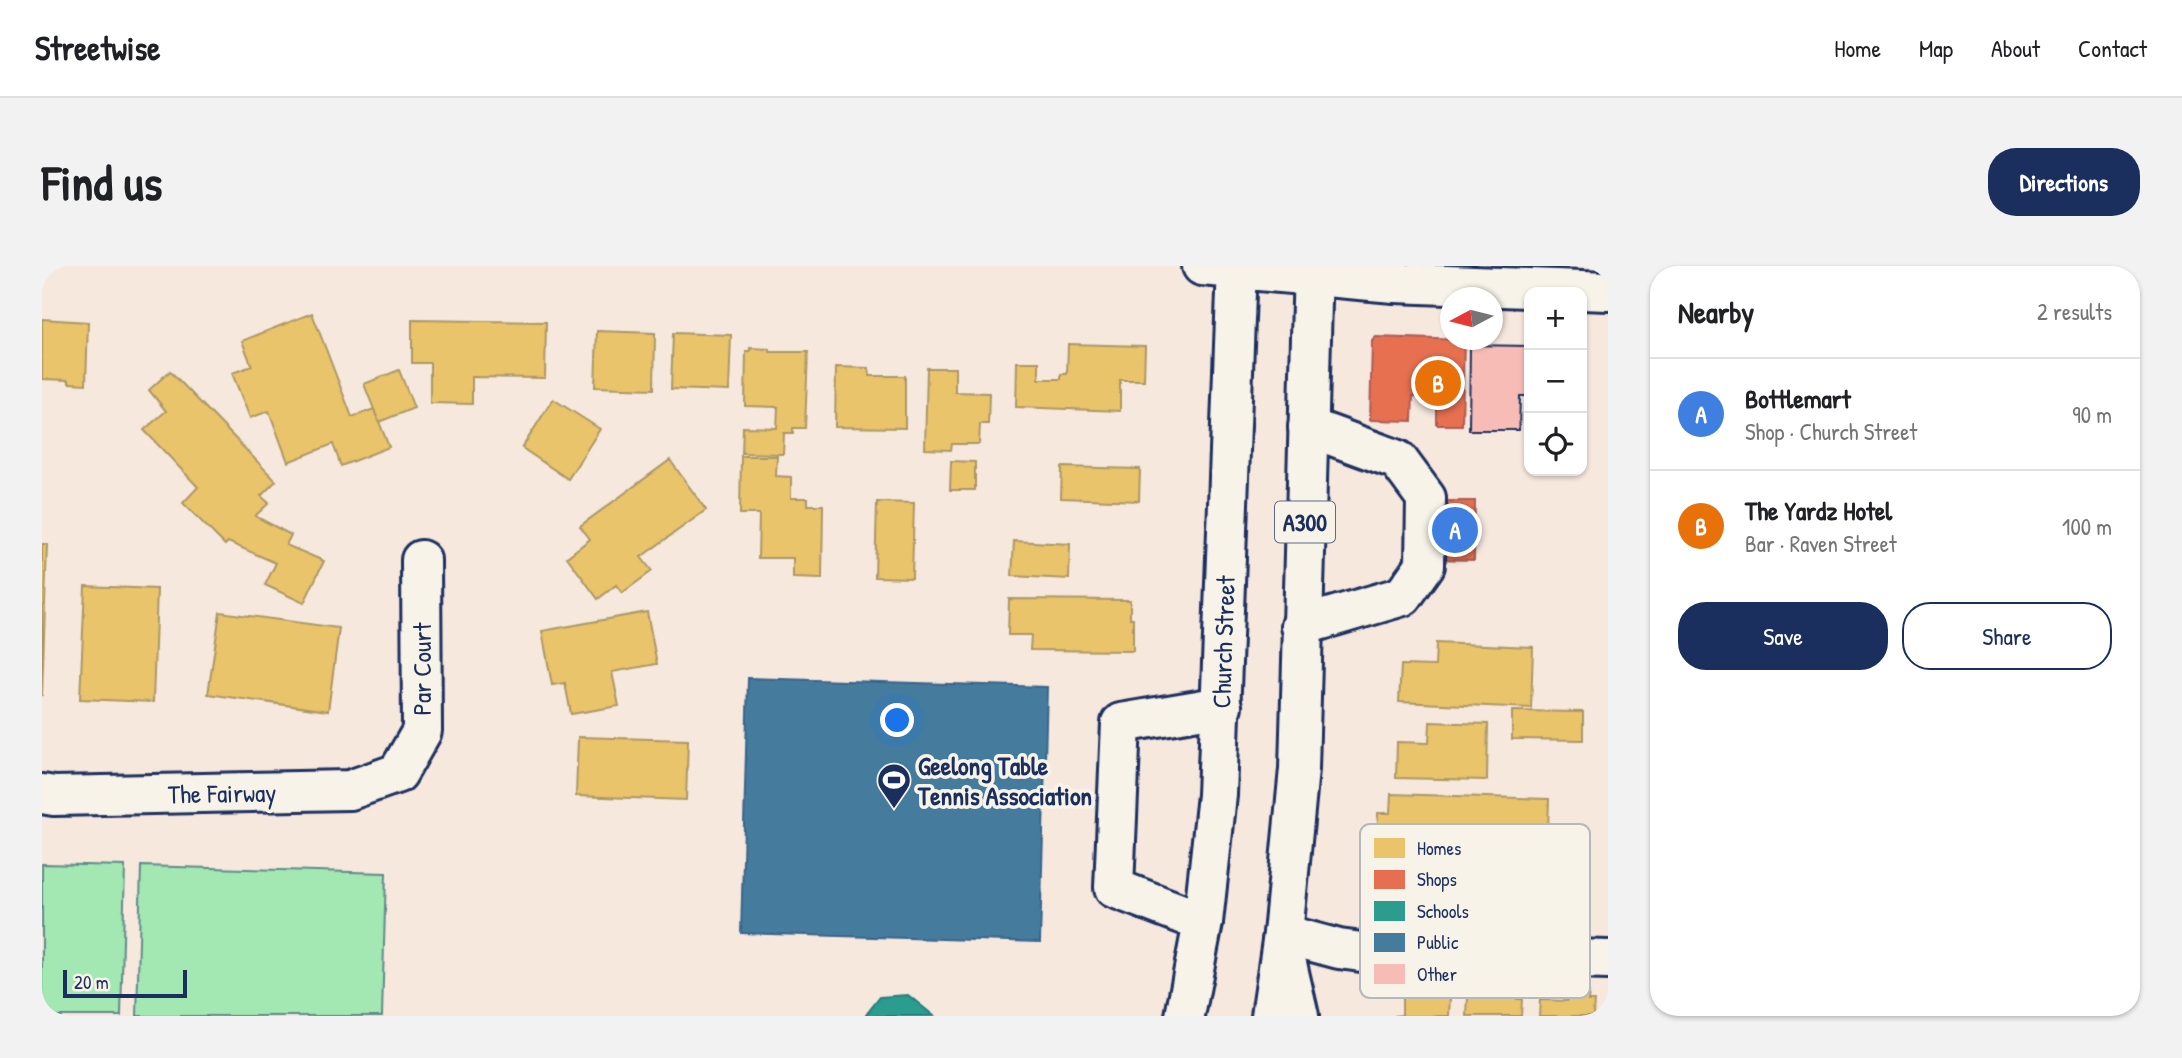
<!DOCTYPE html>
<html lang="en">
<head>
<meta charset="utf-8">
<style>
	:root { --surface:#fff; --page:#f2f2f2; --text:#202124; --muted:#757577; --line:#e0e0e0; --accent:#1b2f5e }
	body { margin:0; font-family:"Patrick Hand",sans-serif; background:var(--page); color:var(--text) }
	.controls { position:absolute; right:21px; top:21px; display:grid; overflow:hidden; border-radius:14px; box-shadow:0 2px 5px #0004 }
	.controls button { width:63px; height:63px; display:grid; place-items:center; padding:0; border:0; border-bottom:2px solid var(--line); background:var(--surface); color:var(--text); font:35px sans-serif }
	.compass { position:absolute; left:1398px; top:21px; width:63px; height:63px; border-radius:50%; background:var(--surface); box-shadow:0 2px 5px #0004; rotate:263deg }
	.scale { position:absolute; left:21px; bottom:18px; width:124px; box-sizing:border-box; padding-left:7px; border:4px solid #1b2f5e; border-top:0; font-size:19px; line-height:24px; white-space:nowrap; color:#1b2f5e; -webkit-text-stroke:5px #f7f3e8; paint-order:stroke }
	.you { position:absolute; left:856px; top:455px; width:24px; height:24px; margin:-18px; border:5px solid #fff; border-radius:50%; background:#1a73e8; box-shadow:0 0 0 10px #1a73e833 }
	.badge { display:grid; place-items:center; width:46px; height:46px; border-radius:50%; background:var(--accent); color:#fff; font-size:23px; font-weight:700 }
	.pin { position:absolute; translate:-50% -50%; border:4px solid #fff; box-shadow:0 2px 7px #0006 }
	.list { margin:0; padding:0; list-style:none }
	h2 { display:flex; justify-content:space-between; align-items:center; height:91px; margin:0; padding:0 28px; font-size:30px }
	h2 small { font-size:23px; font-weight:400; color:var(--muted) }
	.list li { display:grid; grid-template-columns:46px 1fr auto; gap:21px; align-items:center; box-sizing:border-box; height:112px; padding:0 28px; border-top:2px solid var(--line) }
	.list b { display:block; font-size:26px; white-space:nowrap }
	.list p { margin:0; font-size:23px; white-space:nowrap; color:var(--muted) }
	.list em { font-size:23px; font-style:normal; color:var(--muted) }
	.actions { display:flex; gap:14px; padding:21px 28px }
	.actions a { flex:1; padding:16px 0; border:2px solid var(--accent); border-radius:28px; text-align:center; font-size:24px; color:var(--accent) }
	.actions .main { background:var(--accent); color:#fff }
	.icon { flex:none; width:38px; height:38px; fill:none; stroke:currentColor; stroke-width:2; stroke-linecap:round; stroke-linejoin:round }
	.map { position:relative; flex:none; width:1566px; height:750px; overflow:hidden; border-radius:28px }
	header { display:flex; align-items:center; gap:42px; box-sizing:border-box; height:98px; padding:0 35px; background:var(--surface); border-bottom:2px solid var(--line) }
	header strong { font-size:33px }
	nav { display:flex; gap:38px; margin-inline-start:auto; font-size:24px }
	.intro { display:flex; align-items:center; justify-content:space-between; box-sizing:border-box; height:168px; padding:0 42px }
	h1 { margin:0; font-size:49px }
	.button { padding:18px 32px; border-radius:28px; background:var(--accent); color:#fff; font-size:24px; font-weight:700 }
	main { display:flex; gap:42px; padding:0 42px }
	aside { flex:1; background:var(--surface); border-radius:28px; box-shadow:0 2px 5px #0004 }
	.map>svg:first-child { display:block }
	.green { fill:#a3e7b2; stroke:#5f8b88; stroke-width:2 }
	.homes { fill:#e9c46a; stroke:#ab9766; stroke-width:2 }
	.shops { fill:#e76f51; stroke:#aa5c55; stroke-width:2 }
	.schools { fill:#2a9d8f; stroke:#267c80; stroke-width:2 }
	.public { fill:#457b9d; stroke:#38648a; stroke-width:2 }
	.building { fill:#f8bcb6; stroke:#1b2f5e; stroke-width:2 }
	.lines { fill:none; stroke-linecap:round; stroke-linejoin:round }
	.minor-casing { stroke:#1b2f5e; stroke-width:44 }
	.highway-casing { stroke:#1b2f5e; stroke-width:44 }
	.minor { stroke:#f7f3e8; stroke-width:38 }
	.highway { stroke:#f7f3e8; stroke-width:38 }
	.labels { text-anchor:middle; dominant-baseline:central; stroke-width:7; stroke-linejoin:round; paint-order:stroke }
	.shield { fill:#f7f3e8; stroke:#5d6a87; stroke-width:2 }
	.shield-label { font-size:24px; font-weight:bold; fill:#1b2f5e }
	.street-label { font-size:26px; fill:#1b2f5e; stroke:#f7f3e8 }
	.poi-label { font-size:26px; font-weight:bold; fill:#1b2f5e; stroke:#f7f3e8; text-anchor:start }
	.key { fill:#f7f3e8; stroke:#b5b8bf; stroke-width:2 }
	.key-label { font-size:19px; fill:#1b2f5e }
</style>
</head>
<body>
<header>
<strong>Streetwise</strong>
<nav><a>Home</a><a>Map</a><a>About</a><a>Contact</a></nav>
</header>
<div class="intro"><h1>Find us</h1><a class="button">Directions</a></div>
<main>
<div class="map">
<svg width="1566" height="750" viewBox="0 0 1566 750">
	<rect width="100%" height="100%" fill="#f7e8de"/>
	<filter id="ink" filterUnits="userSpaceOnUse"><feTurbulence type="fractalNoise" baseFrequency=".0143" numOctaves="2"/><feDisplacementMap in="SourceGraphic" scale="14" xChannelSelector="R" yChannelSelector="G"/><feConvolveMatrix kernelMatrix="1 2 1 2 8 2 1 2 1" color-interpolation-filters="sRGB"/></filter>
	<g filter="url(#ink)">
		<g class="green">
			<path d="M 0,598 L 83,600 L 79,750 L 0,750 Z"/>
			<path d="M 99,600 L 344,607 L 340,750 L 95,750 Z"/>
		</g>
		<g class="homes">
			<path d="M 270,47 L 310,151 L 332,143 L 347,181 L 299,200 L 291,178 L 246,196 L 227,145 L 208,152 L 190,107 L 210,100 L 200,75 Z"/>
			<path d="M 0,53 L 46,56 L 44,118 L 27,117 L 27,114 L 0,113 Z"/>
			<path d="M 370,54 L 504,56 L 503,112 L 430,111 L 430,138 L 388,137 L 388,97 L 370,97 Z"/>
			<path d="M 555,65 L 613,67 L 612,123 L 553,121 Z"/>
			<path d="M 631,67 L 689,69 L 687,125 L 629,123 Z"/>
			<path d="M 1026,78 L 1103,80 L 1102,114 L 1078,114 L 1078,145 L 974,141 L 975,96 L 997,96 L 997,113 L 1019,113 L 1019,108 L 1025,108 Z"/>
			<path d="M 708,82 L 728,83 L 728,86 L 766,86 L 763,162 L 751,162 L 751,167 L 742,167 L 741,188 L 700,187 L 701,161 L 735,162 L 736,141 L 703,140 L 704,85 L 708,85 Z"/>
			<path d="M 794,101 L 827,102 L 828,110 L 863,110 L 863,162 L 793,161 Z"/>
			<path d="M 885,102 L 913,102 L 913,126 L 947,127 L 946,158 L 938,158 L 937,178 L 910,178 L 909,184 L 883,183 Z"/>
			<path d="M 357,104 L 372,142 L 337,156 L 322,118 Z"/>
			<path d="M 128,105 L 234,215 L 219,230 L 227,237 L 213,250 L 249,269 L 244,279 L 282,295 L 262,337 L 223,319 L 234,297 L 186,276 L 183,279 L 141,237 L 156,221 L 102,164 L 124,145 L 107,124 Z"/>
			<path d="M 511,133 L 558,163 L 526,213 L 480,182 Z"/>
			<path d="M 699,190 L 735,190 L 734,210 L 749,211 L 749,232 L 766,232 L 766,239 L 781,239 L 780,313 L 751,312 L 751,292 L 716,292 L 717,248 L 698,248 Z"/>
			<path d="M 628,194 L 664,244 L 599,291 L 610,305 L 580,327 L 574,319 L 556,333 L 525,291 L 548,273 L 538,260 Z"/>
			<path d="M 909,195 L 933,196 L 933,224 L 908,224 Z"/>
			<path d="M 1020,201 L 1098,203 L 1097,235 L 1019,232 Z"/>
			<path d="M 835,236 L 872,237 L 870,312 L 833,311 Z"/>
			<path d="M 972,275 L 1028,278 L 1027,313 L 970,310 Z"/>
			<path d="M 0,278 L 5,278 L 0,430 Z"/>
			<path d="M 43,320 L 115,323 L 111,436 L 38,433 Z"/>
			<path d="M 967,333 L 1088,334 L 1088,352 L 1091,352 L 1091,385 L 988,384 L 989,369 L 966,369 Z"/>
			<path d="M 178,346 L 297,362 L 286,445 L 166,428 Z"/>
			<path d="M 605,346 L 615,398 L 570,406 L 577,440 L 529,448 L 523,417 L 510,419 L 500,365 Z"/>
			<path d="M 1394,377 L 1491,381 L 1489,442 L 1357,436 L 1359,399 L 1393,400 Z"/>
			<path d="M 1470,445 L 1541,446 L 1541,474 L 1470,473 Z"/>
			<path d="M 1388,456 L 1446,458 L 1445,514 L 1354,512 L 1355,476 L 1387,477 Z"/>
			<path d="M 536,471 L 646,474 L 644,534 L 534,530 Z"/>
			<path d="M 1349,528 L 1507,533 L 1505,596 L 1335,589 L 1336,547 L 1348,547 Z"/>
			<path d="M 1360,712 L 1385,713 L 1385,722 L 1404,722 L 1404,731 L 1408,730 L 1407,750 L 1352,750 L 1360,749 Z"/>
			<path d="M 1454,724 L 1475,724 L 1475,733 L 1480,733 L 1479,750 L 1425,750 L 1426,731 L 1454,731 Z"/>
			<path d="M 1525,726 L 1547,727 L 1546,735 L 1552,735 L 1551,750 L 1497,750 L 1498,734 L 1525,735 Z"/>
		</g>
		<g class="shops">
			<path d="M 1334,71 L 1422,74 L 1420,159 L 1395,159 L 1395,131 L 1371,130 L 1370,155 L 1328,154 L 1330,75 Z"/>
			<path d="M 1394,235 L 1433,235 L 1432,294 L 1392,293 Z"/>
		</g>
		<path class="schools" d="M 866,729 L 892,750 L 823,750 L 838,731 Z"/>
		<path class="public" d="M 706,412 L 1005,421 L 998,676 L 699,667 Z"/>
		<path class="building" d="M 1428,79 L 1487,80 L 1487,130 L 1478,130 L 1477,164 L 1427,164 Z"/>
		<g class="lines">
			<g class="minor-casing">
				<g id="minor">
					<path d="M 1160,0 L 1352,17 L 1566,25"/>
					<path d="M 1259,360 L 1361,330 L 1383,299 L 1384,232 L 1356,194 L 1266,161"/>
					<path d="M 0,528 L 12,530 L 308,524 L 356,507 L 380,465 L 379,294"/>
					<path d="M 1161,656 L 1072,622 L 1079,457 L 1180,440"/>
					<path d="M 1241,668 L 1297,683 L 1327,687 L 1566,694"/>
					<path d="M 1240,676 L 1257,750"/>
				</g>
			</g>
			<g class="highway-casing">
				<g id="highway">
					<path d="M 1143,750 L 1161,656 L 1175,529 L 1195,0"/>
					<path d="M 1229,750 L 1241,668 L 1257,503 L 1271,0"/>
				</g>
			</g>
			<use href="#minor" class="minor"/>
			<use href="#highway" class="highway"/>
		</g>
	</g>
	<defs>
		<g id="stadium-pin" transform="scale(1.75)"><path d="M0 17L-7.5 6A9.5 9.5 0 1 1 7.5 6Z" fill="#1b2f5e" stroke="#f7f3e8"/><path d="M0-5a6.5 5 0 1 0 0 10a6.5 5 0 1 0 0-10ZM-3.5-1.8h7v3.6h-7Z" fill="#fff"/></g>
	</defs>
	<g fill-rule="evenodd">
		<use href="#stadium-pin" x="852" y="514"/>
	</g>
	<g class="labels">
		<rect class="shield" x="1233" y="235.5" width="60" height="41" rx="5"/>
		<g class="shield-label">
			<text x="1263" y="256">A300</text>
		</g>
		<g class="street-label">
			<text transform="translate(1181 376) rotate(-88)">Church Street</text>
			<text transform="translate(379 403) rotate(-90)">Par Court</text>
			<text transform="translate(180 527) rotate(-1)">The Fairway</text>
		</g>
		<g class="poi-label">
			<text x="876" y="499">Geelong Table<tspan x="876" dy="30">Tennis Association</tspan></text>
		</g>
	</g>
	<rect x="1318" y="558" width="230" height="174" rx="10" class="key"/>
	<rect x="1332" y="572" width="31" height="20" fill="#e9c46a"/>
	<rect x="1332" y="604" width="31" height="19" fill="#e76f51"/>
	<rect x="1332" y="635" width="31" height="20" fill="#2a9d8f"/>
	<rect x="1332" y="667" width="31" height="19" fill="#457b9d"/>
	<rect x="1332" y="698" width="31" height="20" fill="#f8bcb6"/>
	<g class="key-label">
		<text x="1375" y="589">Homes</text>
		<text x="1375" y="620">Shops</text>
		<text x="1375" y="652">Schools</text>
		<text x="1375" y="683">Public</text>
		<text x="1375" y="715">Other</text>
	</g>
</svg>
<div class="controls">
<button>+</button>
<button>−</button>
<button><svg class="icon" aria-label="locate" viewBox="0 0 24 24"><circle cx="12" cy="12" r="6"/><path d="M12 2v4M12 18v4M2 12h4M18 12h4"/></svg></button>
</div>
<svg class="compass" viewBox="-18 -18 36 36"><path d="M0-13l5 13h-10z" fill="#e53935"/><path d="M0 13l5-13h-10z" fill="#757577"/></svg>
<div class="scale">20 m</div>
<div class="you"></div>
<div class="pin badge" style="left:1413px;top:264px;background:#3f7fe0">A</div>
<div class="pin badge" style="left:1396px;top:117px;background:#e8710a">B</div>
</div>
<aside>
<h2>Nearby<small>2 results</small></h2>
<ul class="list">
<li><span class="badge" style="background:#3f7fe0">A</span><div><b>Bottlemart</b><p>Shop · Church Street</p></div><em>90 m</em></li>
<li><span class="badge" style="background:#e8710a">B</span><div><b>The Yardz Hotel</b><p>Bar · Raven Street</p></div><em>100 m</em></li>
</ul>
<div class="actions"><a class="main">Save</a><a>Share</a></div>
</aside>
</main>
</body>
</html>
